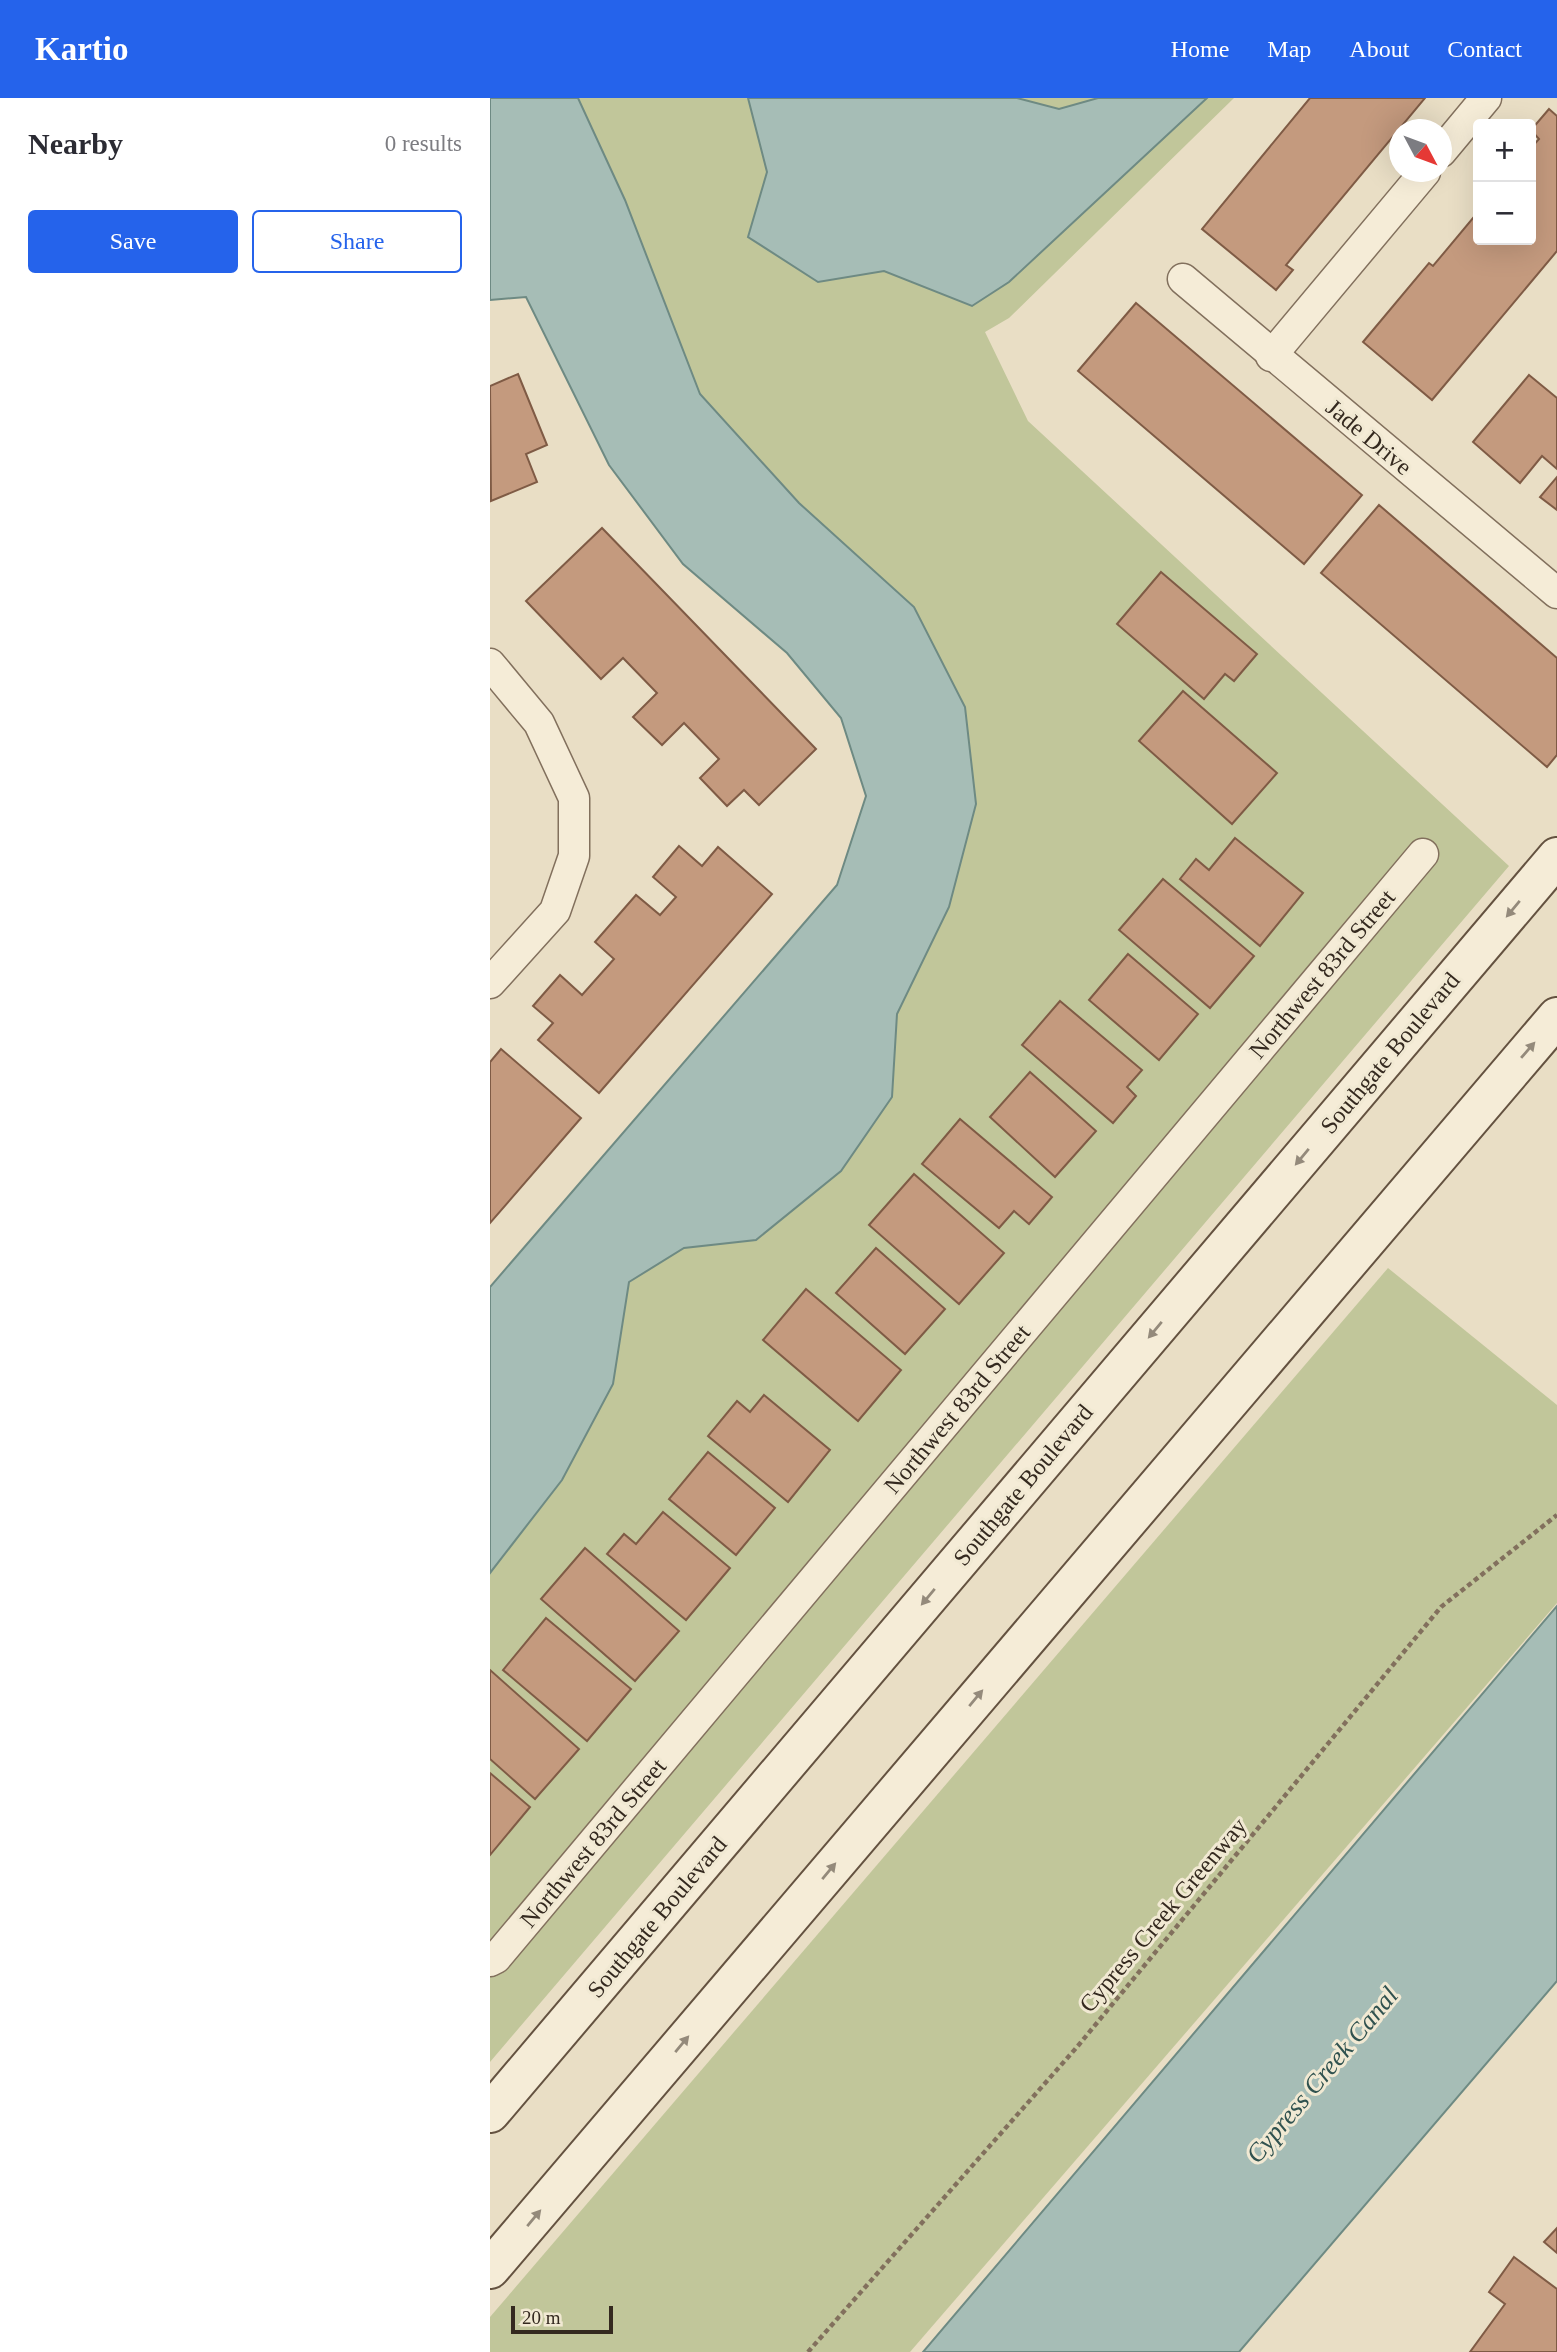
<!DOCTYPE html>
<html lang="en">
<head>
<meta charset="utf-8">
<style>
	:root { --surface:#fff; --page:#f2f2f3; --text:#2b2b33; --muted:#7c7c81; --line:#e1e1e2; --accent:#2563eb }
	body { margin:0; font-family:Georgia,serif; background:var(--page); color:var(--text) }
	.controls { position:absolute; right:21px; top:21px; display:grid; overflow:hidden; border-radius:7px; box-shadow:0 7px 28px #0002 }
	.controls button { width:63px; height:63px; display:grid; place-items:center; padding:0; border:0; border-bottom:2px solid var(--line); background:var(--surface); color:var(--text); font:35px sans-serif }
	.compass { position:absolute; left:899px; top:21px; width:63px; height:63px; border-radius:50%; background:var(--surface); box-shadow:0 7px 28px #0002; rotate:131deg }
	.scale { position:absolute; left:21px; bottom:18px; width:102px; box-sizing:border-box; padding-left:7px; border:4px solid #34291f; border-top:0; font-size:19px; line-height:24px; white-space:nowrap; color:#34291f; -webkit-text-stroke:5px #f1e9d3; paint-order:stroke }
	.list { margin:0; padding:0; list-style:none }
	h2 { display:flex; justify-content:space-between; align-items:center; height:91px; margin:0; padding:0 28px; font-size:30px }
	h2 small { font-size:23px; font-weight:400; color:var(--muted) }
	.actions { display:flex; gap:14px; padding:21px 28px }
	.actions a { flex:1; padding:16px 0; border:2px solid var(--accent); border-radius:7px; text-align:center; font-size:24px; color:var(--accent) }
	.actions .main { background:var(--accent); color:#fff }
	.map { position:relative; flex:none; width:1067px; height:2254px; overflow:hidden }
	header { display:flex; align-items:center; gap:42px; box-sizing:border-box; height:98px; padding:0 35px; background:var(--accent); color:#fff }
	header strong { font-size:33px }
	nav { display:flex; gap:38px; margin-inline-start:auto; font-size:24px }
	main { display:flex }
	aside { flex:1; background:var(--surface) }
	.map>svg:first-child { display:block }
	.green { fill:#c1c69a }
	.water { fill:#a6bdb6; stroke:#6e8a83; stroke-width:2 }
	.building { fill:#c49a7e; stroke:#7f5b45; stroke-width:2 }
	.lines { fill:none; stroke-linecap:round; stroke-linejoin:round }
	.minor-casing { stroke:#82705d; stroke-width:33 }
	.secondary-casing { stroke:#645240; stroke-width:42 }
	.path { stroke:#82705d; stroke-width:4.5; stroke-dasharray:5 3.5; stroke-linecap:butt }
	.minor { stroke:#f5ecd7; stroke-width:30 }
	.secondary { stroke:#f5ecd7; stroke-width:38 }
	.oneway { fill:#948a7b }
	.labels { text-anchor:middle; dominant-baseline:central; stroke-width:6; stroke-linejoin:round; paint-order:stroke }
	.street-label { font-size:24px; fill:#34291f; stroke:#f1e9d3 }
	.water-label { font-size:26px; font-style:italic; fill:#30524f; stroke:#f1e9d3 }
</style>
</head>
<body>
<header>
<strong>Kartio</strong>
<nav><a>Home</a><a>Map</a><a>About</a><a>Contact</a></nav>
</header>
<main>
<aside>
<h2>Nearby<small>0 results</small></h2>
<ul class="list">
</ul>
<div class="actions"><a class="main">Save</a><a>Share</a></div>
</aside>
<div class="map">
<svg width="1067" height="2254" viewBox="0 0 1067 2254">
	<rect width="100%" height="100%" fill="#e9dec5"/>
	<g class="green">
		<path d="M 88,0 L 744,0 L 519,220 L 495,234 L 538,323 L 1019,768 L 0,1964 L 0,1475 L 72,1382 L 123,1286 L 139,1184 L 194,1150 L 266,1142 L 402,999 L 407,916 L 459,809 L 475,609 L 424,510 L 309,405 L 210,296 L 135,102 Z"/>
		<path d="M 898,1170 L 1067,1307 L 1067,1505 L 420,2254 L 0,2254 L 0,2219 Z"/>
	</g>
	<g class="water">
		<path d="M 0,0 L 88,0 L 135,102 L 210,296 L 309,405 L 424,509 L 475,609 L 486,706 L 459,809 L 407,916 L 402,999 L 351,1073 L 266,1142 L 194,1150 L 139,1184 L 123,1286 L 72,1382 L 0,1475 L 0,1189 L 347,787 L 376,698 L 351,620 L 297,555 L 193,466 L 119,367 L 36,199 L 0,202 Z"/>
		<path d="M 258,0 L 527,0 L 569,11 L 608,0 L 717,0 L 519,184 L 482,208 L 394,173 L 328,184 L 258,139 L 277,74 Z"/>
		<path d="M 1067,1508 L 1067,1883 L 749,2254 L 433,2254 Z"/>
	</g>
	<g class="building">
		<path d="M 820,0 L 935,0 L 796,167 L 803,172 L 786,192 L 712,131 Z"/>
		<path d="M 1059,11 L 1067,18 L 1067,153 L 942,302 L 873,244 L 939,165 L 943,168 L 988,114 L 988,142 L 1041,142 L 1041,50 L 1049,41 L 1041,32 Z"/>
		<path d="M 646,205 L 872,397 L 814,466 L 588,273 Z"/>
		<path d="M 28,276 L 57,347 L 36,356 L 47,384 L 1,403 L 0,288 Z"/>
		<path d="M 1039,277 L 1067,300 L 1067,371 L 1052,358 L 1030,385 L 983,344 Z"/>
		<path d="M 1067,379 L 1067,412 L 1050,399 Z"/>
		<path d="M 889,407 L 1067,560 L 1067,657 L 1057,669 L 831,475 Z"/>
		<path d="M 112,430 L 326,651 L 269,707 L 254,692 L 237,708 L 210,680 L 229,661 L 194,625 L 172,647 L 143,619 L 167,595 L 133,560 L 111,581 L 36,503 Z"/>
		<path d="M 671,474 L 767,556 L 744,583 L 735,576 L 714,601 L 627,526 Z"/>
		<path d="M 693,593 L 787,675 L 742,726 L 649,643 Z"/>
		<path d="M 745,740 L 813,795 L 770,848 L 690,781 L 706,761 L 719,772 Z"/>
		<path d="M 189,748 L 212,768 L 228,749 L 282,796 L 109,995 L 48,942 L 63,925 L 43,908 L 70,877 L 92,897 L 124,861 L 105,844 L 146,797 L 170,817 L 186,799 L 163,779 Z"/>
		<path d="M 673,781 L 764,858 L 720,910 L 629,832 Z"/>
		<path d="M 638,856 L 708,916 L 669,962 L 599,902 Z"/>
		<path d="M 570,903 L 652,972 L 637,989 L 646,998 L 623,1025 L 532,947 Z"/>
		<path d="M 11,951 L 91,1020 L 0,1125 L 0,964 Z"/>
		<path d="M 540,974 L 606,1033 L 565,1079 L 500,1019 Z"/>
		<path d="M 470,1021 L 562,1099 L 539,1126 L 524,1113 L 509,1130 L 432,1066 Z"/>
		<path d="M 424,1076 L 514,1155 L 469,1206 L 379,1127 Z"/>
		<path d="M 386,1150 L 455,1211 L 415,1256 L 346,1195 Z"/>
		<path d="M 316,1191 L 411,1272 L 368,1323 L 273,1242 Z"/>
		<path d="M 274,1297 L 340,1352 L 298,1404 L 218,1338 L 247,1303 L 260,1314 Z"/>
		<path d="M 218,1354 L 285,1410 L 246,1457 L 179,1401 Z"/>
		<path d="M 173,1414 L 240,1470 L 196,1522 L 117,1456 L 134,1436 L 146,1446 Z"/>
		<path d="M 95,1450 L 189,1533 L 145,1583 L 51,1501 Z"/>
		<path d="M 56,1520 L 141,1591 L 97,1643 L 13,1572 Z"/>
		<path d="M 0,1572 L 89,1651 L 45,1701 L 0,1661 Z"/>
		<path d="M 0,1675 L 40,1709 L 0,1757 Z"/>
		<path d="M 1067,2130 L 1067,2155 L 1054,2144 Z"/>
		<path d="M 1024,2159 L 1067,2191 L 1067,2254 L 980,2254 L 1015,2206 L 999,2194 Z"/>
	</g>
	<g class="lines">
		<g class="minor-casing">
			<g id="minor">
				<path d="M 951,54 L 996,0"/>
				<path d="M 693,181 L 1067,495"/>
				<path d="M 781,258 L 935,74"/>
				<path d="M 0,566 L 49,625 L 84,700 L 84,758 L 65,813 L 0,885"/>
				<path d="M 0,1863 L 6,1860 L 933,756"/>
			</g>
		</g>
		<g class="secondary-casing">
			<g id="secondary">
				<path d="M 0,2015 L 1067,759"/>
				<path d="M 0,2171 L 1067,919"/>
			</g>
		</g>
		<path class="path" d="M 318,2254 L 587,1949 L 951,1509 L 1067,1417"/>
		<use href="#minor" class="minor"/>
		<use href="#secondary" class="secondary"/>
	</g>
	<defs><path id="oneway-solid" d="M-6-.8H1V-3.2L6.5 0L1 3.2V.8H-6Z" transform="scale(1.75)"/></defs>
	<g class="oneway">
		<use href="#oneway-solid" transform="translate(1023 811) rotate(130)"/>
		<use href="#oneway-solid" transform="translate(1038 952) rotate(-49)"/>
		<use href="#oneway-solid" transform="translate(812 1059) rotate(130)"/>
		<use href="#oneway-solid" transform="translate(665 1232) rotate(130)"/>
		<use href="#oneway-solid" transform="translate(438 1499) rotate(130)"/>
		<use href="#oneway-solid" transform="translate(486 1600) rotate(-50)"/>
		<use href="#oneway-solid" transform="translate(339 1773) rotate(-50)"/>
		<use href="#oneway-solid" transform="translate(192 1946) rotate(-50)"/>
		<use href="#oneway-solid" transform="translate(44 2120) rotate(-50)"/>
	</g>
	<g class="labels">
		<g class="street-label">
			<text transform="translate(879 339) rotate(40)">Jade Drive</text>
			<text transform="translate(832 876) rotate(-50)">Northwest 83rd Street</text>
			<text transform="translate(900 955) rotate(-50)">Southgate Boulevard</text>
			<text transform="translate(467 1311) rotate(-50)">Northwest 83rd Street</text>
			<text transform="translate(533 1387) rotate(-50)">Southgate Boulevard</text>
			<text transform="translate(103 1745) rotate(-50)">Northwest 83rd Street</text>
			<text transform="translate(673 1817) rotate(-50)">Cypress Creek Greenway</text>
			<text transform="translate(167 1819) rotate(-50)">Southgate Boulevard</text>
		</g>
		<g class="water-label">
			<text transform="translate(832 1977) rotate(-50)">Cypress Creek Canal</text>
		</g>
	</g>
</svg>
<div class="controls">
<button>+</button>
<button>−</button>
</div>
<svg class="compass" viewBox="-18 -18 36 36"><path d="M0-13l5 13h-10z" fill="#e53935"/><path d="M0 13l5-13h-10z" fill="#7c7c81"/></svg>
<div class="scale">20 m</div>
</div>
</main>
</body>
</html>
